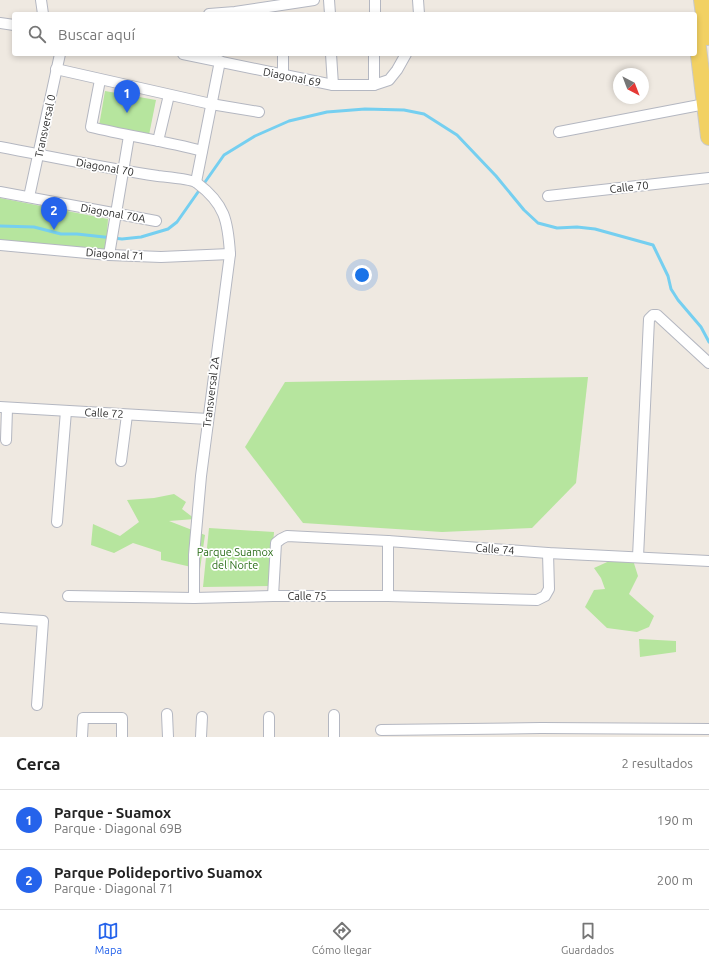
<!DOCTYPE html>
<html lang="es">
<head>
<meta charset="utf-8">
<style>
	:root { --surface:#fff; --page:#f2f2f2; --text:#222; --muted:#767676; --line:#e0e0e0; --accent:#2563eb }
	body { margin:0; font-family:Ubuntu,sans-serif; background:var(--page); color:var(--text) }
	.compass { position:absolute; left:613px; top:68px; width:36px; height:36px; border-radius:50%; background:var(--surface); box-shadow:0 2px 6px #0003; rotate:138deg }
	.you { position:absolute; left:362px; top:275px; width:14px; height:14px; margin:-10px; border:3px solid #fff; border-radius:50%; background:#1a73e8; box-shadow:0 0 0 6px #1a73e833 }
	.badge { display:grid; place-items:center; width:26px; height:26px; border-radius:50%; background:var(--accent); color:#fff; font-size:13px; font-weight:700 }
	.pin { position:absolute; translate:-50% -33px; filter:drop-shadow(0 1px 2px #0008) }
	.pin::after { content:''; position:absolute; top:21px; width:14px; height:12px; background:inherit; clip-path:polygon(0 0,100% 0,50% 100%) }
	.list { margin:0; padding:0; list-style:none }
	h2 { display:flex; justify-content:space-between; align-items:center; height:52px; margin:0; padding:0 16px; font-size:17px }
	h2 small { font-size:13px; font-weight:400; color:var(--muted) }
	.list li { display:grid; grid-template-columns:26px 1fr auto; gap:12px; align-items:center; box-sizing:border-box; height:60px; padding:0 16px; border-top:1px solid var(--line) }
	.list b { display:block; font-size:15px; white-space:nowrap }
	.list p { margin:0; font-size:13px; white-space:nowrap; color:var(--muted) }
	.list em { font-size:13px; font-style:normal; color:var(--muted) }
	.icon { flex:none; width:22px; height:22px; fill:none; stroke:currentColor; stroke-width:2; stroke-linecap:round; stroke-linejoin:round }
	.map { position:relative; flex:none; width:709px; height:737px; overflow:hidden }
	.search { position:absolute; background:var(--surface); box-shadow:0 2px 6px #0003; left:12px; right:12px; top:12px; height:44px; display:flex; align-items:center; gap:10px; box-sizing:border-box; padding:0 14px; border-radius:4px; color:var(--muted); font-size:15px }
	.sheet { height:172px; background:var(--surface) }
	nav { display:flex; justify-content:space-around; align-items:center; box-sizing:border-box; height:56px; border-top:1px solid var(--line); background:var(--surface); font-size:11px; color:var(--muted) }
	nav a { display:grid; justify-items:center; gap:2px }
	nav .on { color:var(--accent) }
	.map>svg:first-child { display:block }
	.green { fill:#b6e59e }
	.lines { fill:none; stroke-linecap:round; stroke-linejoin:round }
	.stream { stroke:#75cff0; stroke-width:3 }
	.street-casing { stroke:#b4b7c1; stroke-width:12 }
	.primary-casing { stroke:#c9c9c9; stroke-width:18 }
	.street { stroke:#fff; stroke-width:10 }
	.primary { stroke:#f2d163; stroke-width:16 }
	.labels { text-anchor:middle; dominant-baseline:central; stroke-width:3.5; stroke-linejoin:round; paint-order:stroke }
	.street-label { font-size:11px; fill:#2e2e2e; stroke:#fff }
	.park-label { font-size:11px; fill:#2c6e1b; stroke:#fff }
</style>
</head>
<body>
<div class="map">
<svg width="709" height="737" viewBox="0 0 709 737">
	<rect width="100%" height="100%" fill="#efe9e1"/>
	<g class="green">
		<path d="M 105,91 L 156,100 L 149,135 L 99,126 Z"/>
		<path d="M 0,198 L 108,219 L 106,253 L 0,241 Z"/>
		<path d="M 588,377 L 576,483 L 532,528 L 442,532 L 303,523 L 245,447 L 285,382 Z"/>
		<path d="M 174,494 L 186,502 L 182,509 L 195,519 L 169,521 L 205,535 L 200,569 L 161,560 L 161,552 L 133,543 L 114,553 L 91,545 L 93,524 L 120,536 L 139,522 L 127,500 L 154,498 Z"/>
		<path d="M 209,528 L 274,532 L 270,586 L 203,587 Z"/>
		<path d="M 632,557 L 638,576 L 629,594 L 654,616 L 649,627 L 637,632 L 607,628 L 585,607 L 594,590 L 605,589 L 601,578 L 594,568 L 616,558 Z"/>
		<path d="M 639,639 L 676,641 L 676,652 L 640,657 Z"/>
	</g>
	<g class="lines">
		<path class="stream" d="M 0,226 L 34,227 L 61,234 L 77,234 L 122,239 L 141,237 L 168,229 L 177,222 L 224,155 L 255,136 L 289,121 L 327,112 L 365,109 L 404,110 L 424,114 L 457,135 L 496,176 L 524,210 L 538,223 L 557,228 L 577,227 L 595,229 L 653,245 L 668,276 L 671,289 L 678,300 L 701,327 L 709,342"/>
		<g class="street-casing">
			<g id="street">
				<path d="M 41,0 L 43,14"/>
				<path d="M 329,0 L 330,14"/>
				<path d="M 418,0 L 419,14"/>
				<path d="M 209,14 L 235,12 L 314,0"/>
				<path d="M 375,14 L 375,0"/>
				<path d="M 0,23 L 14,25"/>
				<path d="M 183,54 L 333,85 L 374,85 L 389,80 L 397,70 L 406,54"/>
				<path d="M 331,54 L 333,85"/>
				<path d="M 56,69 L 211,104 L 259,112"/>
				<path d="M 283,76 L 283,54"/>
				<path d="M 100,80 L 91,127 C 128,136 165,141 202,151"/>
				<path d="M 374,85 L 374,54"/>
				<path d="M 559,132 L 705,104"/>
				<path d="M 158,141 L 169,95"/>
				<path d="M 0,147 C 53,157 105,168 158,176 C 166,177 192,179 197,183 C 225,204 228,221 230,254 L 201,476 L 194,555 L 194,598"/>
				<path d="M 196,182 L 220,61"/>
				<path d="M 0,192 L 156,221"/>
				<path d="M 548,196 L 709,178"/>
				<path d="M 29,197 L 60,54"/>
				<path d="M 0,245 L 109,255 L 161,257 L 230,254"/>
				<path d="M 109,255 L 129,136"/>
				<path d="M 0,407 L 208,419"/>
				<path d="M 6,440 L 7,408"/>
				<path d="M 121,461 L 127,415"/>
				<path d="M 57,522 L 66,411"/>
				<path d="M 638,557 L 649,319 L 653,315 L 657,315 L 709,363"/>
				<path d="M 68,596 L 194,598 L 273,596 L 388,596 L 537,600 L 545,596 L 549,589 L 548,553"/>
				<path d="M 273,596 L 276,543 L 281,539 L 287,536 L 388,541 L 548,553 L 709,561"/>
				<path d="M 388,596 L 388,541"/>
				<path d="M 0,618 L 43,621 L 37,705"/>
				<path d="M 167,714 L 168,737"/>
				<path d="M 334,715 L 334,737"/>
				<path d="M 381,730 L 541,728 L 709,729"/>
				<path d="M 82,737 L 83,718 L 122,718 L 122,737"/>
				<path d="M 201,737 L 202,717"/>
				<path d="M 269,737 L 269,717"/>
			</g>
		</g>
		<g class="primary-casing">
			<g id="primary">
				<path d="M 702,0 L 707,37"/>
				<path d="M 695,23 L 709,137"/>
			</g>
		</g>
		<use href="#street" class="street"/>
		<use href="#primary" class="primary"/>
	</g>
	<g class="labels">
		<g class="street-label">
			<text transform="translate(292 77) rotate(11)">Diagonal 69</text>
			<text transform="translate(45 126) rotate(-78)">Transversal 0</text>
			<text transform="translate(105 167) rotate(10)">Diagonal 70</text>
			<text transform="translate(629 187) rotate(-6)">Calle 70</text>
			<text transform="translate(113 213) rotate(10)">Diagonal 70A</text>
			<text transform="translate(115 254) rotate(4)">Diagonal 71</text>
			<text transform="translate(211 392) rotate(-83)">Transversal 2A</text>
			<text transform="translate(104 413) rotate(3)">Calle 72</text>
			<text transform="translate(495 549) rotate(4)">Calle 74</text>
			<text x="307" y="596">Calle 75</text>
		</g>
		<g class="park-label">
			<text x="235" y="552">Parque Suamox<tspan x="235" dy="13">del Norte</tspan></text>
		</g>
	</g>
</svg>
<svg class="compass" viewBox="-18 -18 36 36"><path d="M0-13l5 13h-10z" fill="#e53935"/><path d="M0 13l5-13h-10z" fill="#767676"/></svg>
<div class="you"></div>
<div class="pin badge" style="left:127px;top:113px">1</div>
<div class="pin badge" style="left:54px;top:230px">2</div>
<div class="search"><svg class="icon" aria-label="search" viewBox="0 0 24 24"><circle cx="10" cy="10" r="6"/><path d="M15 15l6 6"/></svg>Buscar aquí</div>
</div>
<section class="sheet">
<h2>Cerca<small>2 resultados</small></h2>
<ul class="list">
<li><span class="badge">1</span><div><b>Parque - Suamox</b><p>Parque · Diagonal 69B</p></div><em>190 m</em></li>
<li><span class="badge">2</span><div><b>Parque Polideportivo Suamox</b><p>Parque · Diagonal 71</p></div><em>200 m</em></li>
</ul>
</section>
<nav>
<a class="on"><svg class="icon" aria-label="map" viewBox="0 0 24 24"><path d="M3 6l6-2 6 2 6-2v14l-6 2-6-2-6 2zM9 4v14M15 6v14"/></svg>Mapa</a>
<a><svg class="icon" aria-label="directions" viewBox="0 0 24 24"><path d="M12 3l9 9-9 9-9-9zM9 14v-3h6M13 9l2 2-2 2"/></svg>Cómo llegar</a>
<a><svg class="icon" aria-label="saved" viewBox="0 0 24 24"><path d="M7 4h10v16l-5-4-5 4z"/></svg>Guardados</a>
</nav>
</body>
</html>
